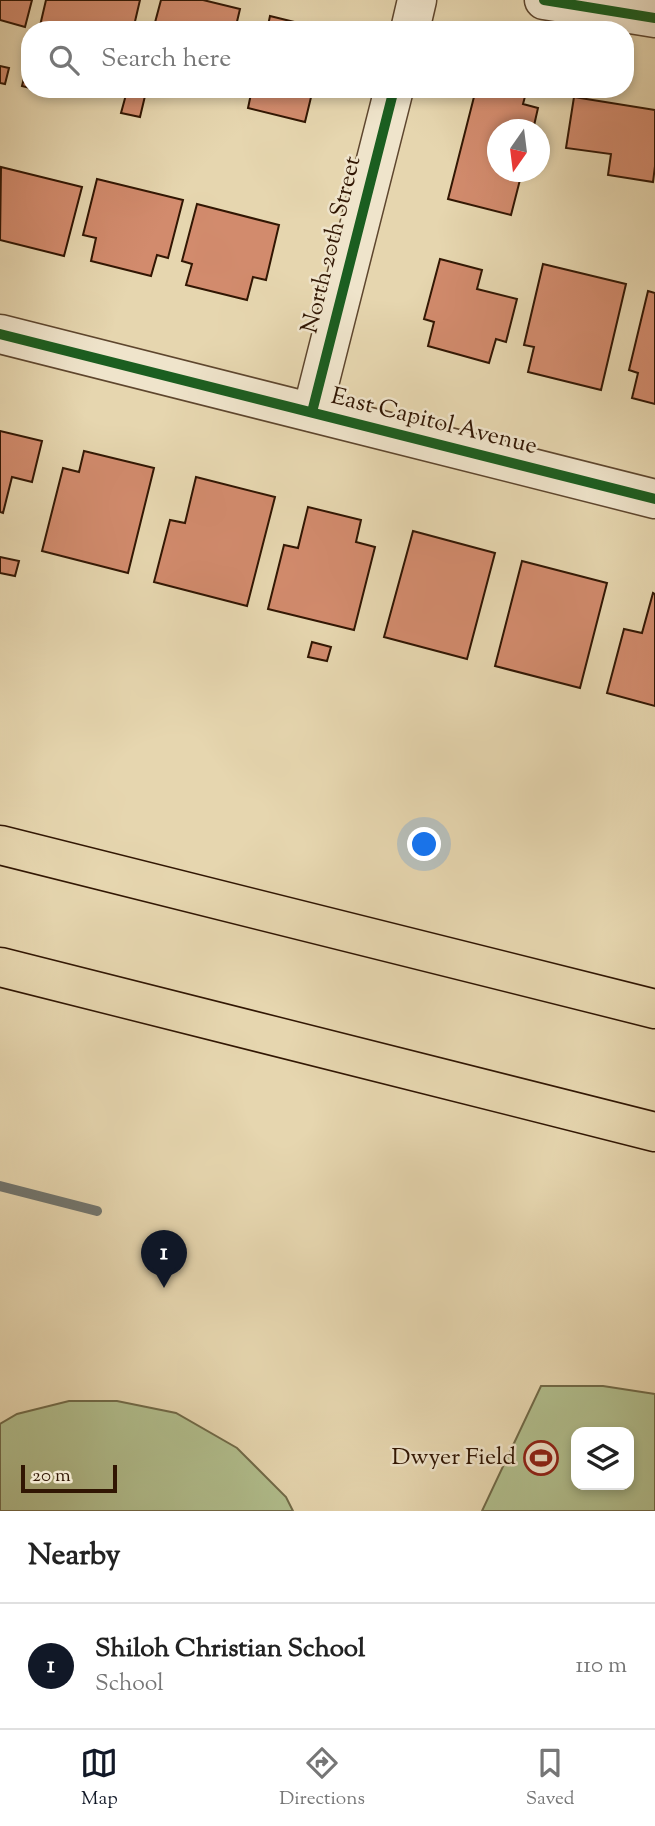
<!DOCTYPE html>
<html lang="en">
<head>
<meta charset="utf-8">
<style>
	:root { --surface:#fff; --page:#f2f2f2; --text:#222; --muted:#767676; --line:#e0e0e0; --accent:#111827 }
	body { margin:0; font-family:"Sorts Mill Goudy",serif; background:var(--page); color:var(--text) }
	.controls { position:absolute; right:21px; bottom:21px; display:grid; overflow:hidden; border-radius:14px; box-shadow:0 4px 10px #0003 }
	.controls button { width:63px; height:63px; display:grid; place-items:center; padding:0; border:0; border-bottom:2px solid var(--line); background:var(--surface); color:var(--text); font:35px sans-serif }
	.compass { position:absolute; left:487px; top:119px; width:63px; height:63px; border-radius:50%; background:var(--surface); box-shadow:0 4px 10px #0003; rotate:194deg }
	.scale { position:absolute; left:21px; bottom:18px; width:96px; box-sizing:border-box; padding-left:7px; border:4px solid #311603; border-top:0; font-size:19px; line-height:24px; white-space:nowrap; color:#311603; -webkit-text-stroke:5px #efe4cb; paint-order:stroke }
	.you { position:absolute; left:425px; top:845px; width:24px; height:24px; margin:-18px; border:5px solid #fff; border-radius:50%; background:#1a73e8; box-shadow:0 0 0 10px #1a73e833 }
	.badge { display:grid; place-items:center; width:46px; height:46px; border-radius:50%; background:var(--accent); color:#fff; font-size:23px; font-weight:700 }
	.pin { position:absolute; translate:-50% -58px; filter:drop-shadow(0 2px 4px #0008) }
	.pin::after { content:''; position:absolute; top:37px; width:24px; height:21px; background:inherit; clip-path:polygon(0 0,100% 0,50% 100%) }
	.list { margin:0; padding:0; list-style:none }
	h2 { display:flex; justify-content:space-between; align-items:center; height:91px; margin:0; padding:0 28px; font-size:30px }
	h2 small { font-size:23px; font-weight:400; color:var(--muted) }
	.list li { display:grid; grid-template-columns:46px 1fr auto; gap:21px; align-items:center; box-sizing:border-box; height:126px; padding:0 28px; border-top:2px solid var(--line) }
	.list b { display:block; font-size:26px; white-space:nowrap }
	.list p { margin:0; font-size:23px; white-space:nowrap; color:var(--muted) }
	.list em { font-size:23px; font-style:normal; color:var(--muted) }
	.icon { flex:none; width:38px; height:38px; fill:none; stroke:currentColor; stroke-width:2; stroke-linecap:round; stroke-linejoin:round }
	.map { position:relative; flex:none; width:655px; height:1511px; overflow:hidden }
	.search { position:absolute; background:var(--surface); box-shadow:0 4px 10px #0003; left:21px; right:21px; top:21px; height:77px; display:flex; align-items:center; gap:18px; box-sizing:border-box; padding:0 24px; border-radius:28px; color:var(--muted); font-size:26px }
	.sheet { height:217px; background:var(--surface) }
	nav { display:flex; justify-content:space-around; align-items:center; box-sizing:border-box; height:98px; border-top:2px solid var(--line); background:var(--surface); font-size:19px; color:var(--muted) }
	nav a { display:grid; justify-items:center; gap:4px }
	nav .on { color:var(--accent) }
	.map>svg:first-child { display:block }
	.green { fill:#b1be8d; stroke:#716a48; stroke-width:2; fill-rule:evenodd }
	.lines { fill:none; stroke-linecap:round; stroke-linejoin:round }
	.stream { stroke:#72766f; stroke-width:10 }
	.building { fill:#d28b6d; stroke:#311603; stroke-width:2 }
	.minor-casing { stroke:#5e462e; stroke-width:41 }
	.highway-casing { stroke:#311603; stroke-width:41 }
	.minor { stroke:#efe4cb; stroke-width:38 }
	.highway { stroke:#e6d6af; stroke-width:38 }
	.cycleway-casing { stroke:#efe4cb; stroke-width:15 }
	.cycleway { stroke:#1b5e20; stroke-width:10 }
	.labels { text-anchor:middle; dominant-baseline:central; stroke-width:5; stroke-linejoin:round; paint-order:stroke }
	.street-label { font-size:24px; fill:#311603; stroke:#efe4cb }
	.poi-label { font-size:24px; fill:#311603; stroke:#efe4cb; text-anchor:end }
</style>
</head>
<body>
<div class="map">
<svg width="655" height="1511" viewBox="0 0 655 1511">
	<rect width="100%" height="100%" fill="#e6d6af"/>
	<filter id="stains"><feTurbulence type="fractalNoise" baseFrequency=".00286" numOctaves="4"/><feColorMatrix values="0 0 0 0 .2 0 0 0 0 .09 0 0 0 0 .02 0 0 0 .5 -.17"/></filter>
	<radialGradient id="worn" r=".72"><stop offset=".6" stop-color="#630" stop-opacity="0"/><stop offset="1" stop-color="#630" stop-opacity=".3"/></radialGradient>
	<g class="green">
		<path d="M 541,1386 L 603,1386 L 655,1394 L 655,1511 L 482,1511 ZM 576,1432 L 629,1432 L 629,1485 L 576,1485 Z"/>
		<path d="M 69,1401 L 117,1401 L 176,1413 L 237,1448 L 286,1497 L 293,1511 L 0,1511 L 0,1424 L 17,1414 Z"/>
	</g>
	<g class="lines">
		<path class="stream" d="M 0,1186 L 97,1211"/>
	</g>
	<g class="building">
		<path d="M 0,0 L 32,0 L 25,27 L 0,20 Z"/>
		<path d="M 46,0 L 140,0 L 133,30 L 39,30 Z"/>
		<path d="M 161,0 L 203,0 L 240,9 L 235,30 L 153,30 Z"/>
		<path d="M 270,16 L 327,30 L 267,30 Z"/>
		<path d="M 0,66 L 9,68 L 5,84 L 0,83 Z"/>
		<path d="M 27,66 L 30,67 L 30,88 L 22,86 Z"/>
		<path d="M 252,89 L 313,89 L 305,122 L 248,108 Z"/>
		<path d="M 476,89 L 527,89 L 523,104 L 538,108 L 533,130 L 498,130 L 498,172 L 522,172 L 511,215 L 448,199 Z"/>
		<path d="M 127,91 L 145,96 L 140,117 L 121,113 Z"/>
		<path d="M 574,97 L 655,110 L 655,166 L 653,182 L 608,175 L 611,154 L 566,148 Z"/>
		<path d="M 1,167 L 82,187 L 64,256 L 0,240 Z"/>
		<path d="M 97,179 L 183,200 L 168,258 L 157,255 L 151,276 L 91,261 L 96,238 L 83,235 Z"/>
		<path d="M 197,204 L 279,225 L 266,280 L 253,277 L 247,300 L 186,285 L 192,264 L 182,261 Z"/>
		<path d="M 440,259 L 482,270 L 477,289 L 517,299 L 506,342 L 496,339 L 489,363 L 428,346 L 434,322 L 424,319 Z"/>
		<path d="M 543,264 L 626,284 L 601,390 L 528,372 L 534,347 L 524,345 Z"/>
		<path d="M 648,291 L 655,293 L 655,404 L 632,398 L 638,373 L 629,370 Z"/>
		<path d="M 0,431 L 42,441 L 32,482 L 12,477 L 3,513 L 0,512 Z"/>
		<path d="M 84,451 L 154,468 L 128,573 L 42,551 L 63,468 L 79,472 Z"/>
		<path d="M 196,477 L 275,497 L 247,606 L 154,582 L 170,520 L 185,523 Z"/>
		<path d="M 308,507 L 361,520 L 356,542 L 375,547 L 354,630 L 268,609 L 284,545 L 298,548 Z"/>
		<path d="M 413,531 L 495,553 L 467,659 L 384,637 Z"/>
		<path d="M 0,557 L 19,561 L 15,576 L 0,573 Z"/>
		<path d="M 522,561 L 607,583 L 580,688 L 495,666 Z"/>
		<path d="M 653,593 L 655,594 L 655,706 L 607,693 L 624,629 L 642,633 Z"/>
		<path d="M 312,642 L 331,647 L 327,661 L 308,657 Z"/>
	</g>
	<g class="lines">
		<g class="minor-casing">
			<g id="minor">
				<path d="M 544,0 L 655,18"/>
				<path d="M 410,30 L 417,0"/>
				<path d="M 0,334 L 655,499"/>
				<path d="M 312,412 L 394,89"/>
			</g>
		</g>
		<g class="highway-casing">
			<g id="highway">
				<path d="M 0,845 L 655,1009"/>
				<path d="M 0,967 L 655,1132"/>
			</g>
		</g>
		<use href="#minor" class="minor"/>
		<use href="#highway" class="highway"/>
		<g class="cycleway-casing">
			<g id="cycleway">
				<path d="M 544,0 L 655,18"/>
				<path d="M 0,334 L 655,499"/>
				<path d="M 312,412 L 394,89"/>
			</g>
		</g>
		<use href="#cycleway" class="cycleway"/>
	</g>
	<defs>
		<g id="stadium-ring" transform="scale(1.75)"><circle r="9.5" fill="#efe4cb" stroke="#8f2418" stroke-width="1.5"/><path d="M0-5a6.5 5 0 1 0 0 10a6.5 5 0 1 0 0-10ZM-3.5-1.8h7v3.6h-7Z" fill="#8f2418"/></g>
	</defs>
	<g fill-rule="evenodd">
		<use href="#stadium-ring" x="541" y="1458"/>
	</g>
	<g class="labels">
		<g class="street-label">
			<text transform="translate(332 245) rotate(-76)">North 20th Street</text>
			<text transform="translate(434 422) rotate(14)">East Capitol Avenue</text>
		</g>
		<g class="poi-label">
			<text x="516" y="1458">Dwyer Field</text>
		</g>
	</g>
	<rect width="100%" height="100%" filter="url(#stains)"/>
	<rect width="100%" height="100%" fill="url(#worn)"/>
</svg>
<div class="controls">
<button><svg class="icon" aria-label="layers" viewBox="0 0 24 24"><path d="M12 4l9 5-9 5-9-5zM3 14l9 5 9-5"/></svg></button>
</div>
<svg class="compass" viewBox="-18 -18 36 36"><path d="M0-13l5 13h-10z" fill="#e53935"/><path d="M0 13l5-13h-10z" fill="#767676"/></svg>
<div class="scale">20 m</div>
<div class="you"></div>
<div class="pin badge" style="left:164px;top:1288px">1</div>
<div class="search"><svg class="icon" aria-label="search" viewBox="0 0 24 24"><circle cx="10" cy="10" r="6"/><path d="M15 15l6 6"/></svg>Search here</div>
</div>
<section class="sheet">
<h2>Nearby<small></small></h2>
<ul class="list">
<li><span class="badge">1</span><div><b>Shiloh Christian School</b><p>School</p></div><em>110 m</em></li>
</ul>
</section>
<nav>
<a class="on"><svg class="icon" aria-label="map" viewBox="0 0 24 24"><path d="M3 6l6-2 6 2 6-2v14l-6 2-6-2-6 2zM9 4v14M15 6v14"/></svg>Map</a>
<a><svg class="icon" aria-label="directions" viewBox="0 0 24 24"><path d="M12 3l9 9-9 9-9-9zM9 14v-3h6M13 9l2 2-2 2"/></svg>Directions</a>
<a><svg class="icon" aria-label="saved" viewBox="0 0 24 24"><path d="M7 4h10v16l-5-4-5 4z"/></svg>Saved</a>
</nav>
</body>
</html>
